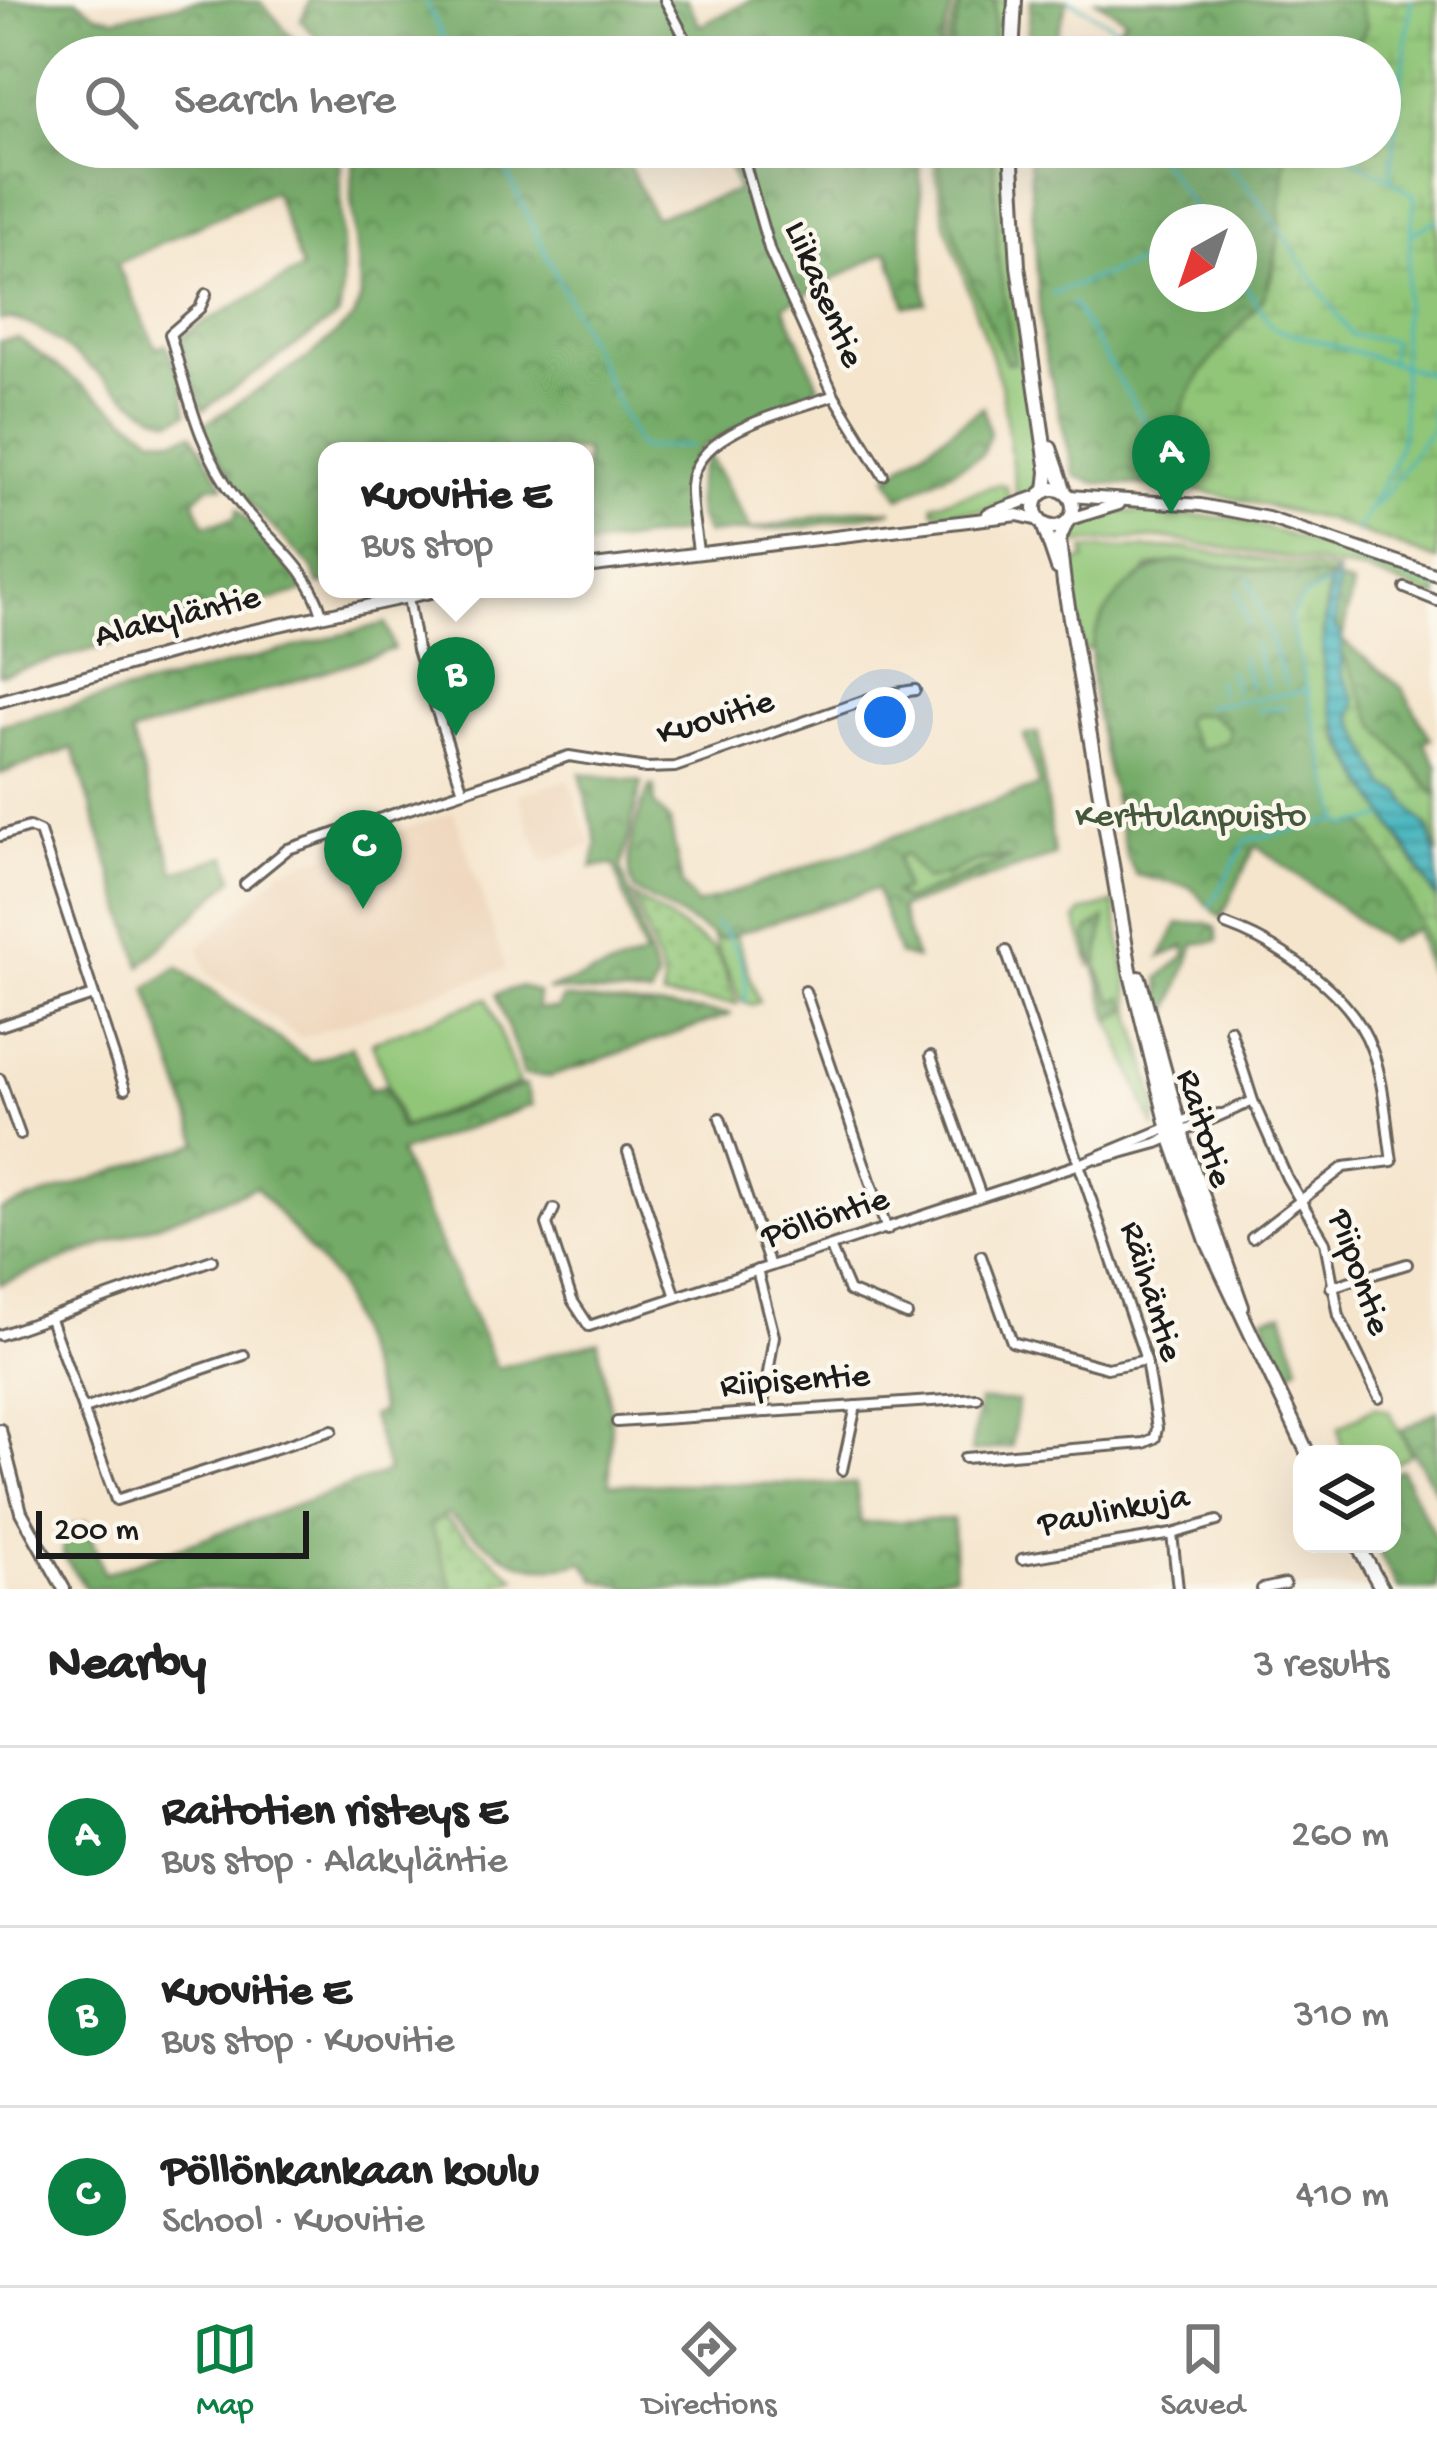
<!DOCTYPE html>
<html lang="en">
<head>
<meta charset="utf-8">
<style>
	:root { --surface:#fff; --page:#f2f2f2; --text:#222; --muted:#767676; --line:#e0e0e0; --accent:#0b8043 }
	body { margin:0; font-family:"Gochi Hand",sans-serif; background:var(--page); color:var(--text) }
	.controls { position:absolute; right:36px; bottom:36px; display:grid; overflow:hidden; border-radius:24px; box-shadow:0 12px 48px #0002 }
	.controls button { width:108px; height:108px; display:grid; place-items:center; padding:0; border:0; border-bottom:3px solid var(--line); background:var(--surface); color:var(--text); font:60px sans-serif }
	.compass { position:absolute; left:1149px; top:204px; width:108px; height:108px; border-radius:50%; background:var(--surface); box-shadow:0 12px 48px #0002; rotate:220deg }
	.scale { position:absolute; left:36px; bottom:30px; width:273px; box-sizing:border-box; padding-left:12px; border:6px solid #1c1c1c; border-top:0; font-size:33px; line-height:42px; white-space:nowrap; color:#1c1c1c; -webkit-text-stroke:9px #fbf7ec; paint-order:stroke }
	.you { position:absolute; left:885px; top:717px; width:42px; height:42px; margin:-30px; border:9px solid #fff; border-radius:50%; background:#1a73e8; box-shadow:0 0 0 18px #1a73e833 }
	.badge { display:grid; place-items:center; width:78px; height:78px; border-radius:50%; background:var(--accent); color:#fff; font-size:39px; font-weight:700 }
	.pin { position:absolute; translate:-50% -99px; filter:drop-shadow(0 3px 6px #0008) }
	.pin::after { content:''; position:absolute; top:63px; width:42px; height:36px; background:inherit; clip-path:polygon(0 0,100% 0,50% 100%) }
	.popup { position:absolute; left:318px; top:442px; width:276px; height:156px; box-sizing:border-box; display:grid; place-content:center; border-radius:24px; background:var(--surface); filter:drop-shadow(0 3px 9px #0005); font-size:39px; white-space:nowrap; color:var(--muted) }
	.popup b { font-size:45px; color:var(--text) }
	.popup::after { content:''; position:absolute; left:50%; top:100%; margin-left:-24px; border:24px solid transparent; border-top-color:var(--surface) }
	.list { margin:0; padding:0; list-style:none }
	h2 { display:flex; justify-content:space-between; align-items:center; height:156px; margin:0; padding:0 48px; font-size:51px }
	h2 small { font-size:39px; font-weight:400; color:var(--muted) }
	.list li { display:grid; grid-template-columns:78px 1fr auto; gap:36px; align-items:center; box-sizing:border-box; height:180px; padding:0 48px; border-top:3px solid var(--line) }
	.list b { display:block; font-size:45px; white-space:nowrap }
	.list p { margin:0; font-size:39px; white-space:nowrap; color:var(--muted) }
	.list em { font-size:39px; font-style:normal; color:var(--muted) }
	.icon { flex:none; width:66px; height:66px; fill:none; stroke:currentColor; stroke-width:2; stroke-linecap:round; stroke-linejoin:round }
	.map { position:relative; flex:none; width:1437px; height:1589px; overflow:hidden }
	.search { position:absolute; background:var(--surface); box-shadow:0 12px 48px #0002; left:36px; right:36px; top:36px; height:132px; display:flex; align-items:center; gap:30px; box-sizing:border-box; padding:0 42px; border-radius:66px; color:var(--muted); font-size:45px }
	.sheet { height:696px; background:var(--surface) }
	nav { display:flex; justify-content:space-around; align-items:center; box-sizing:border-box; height:168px; border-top:3px solid var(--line); background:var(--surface); font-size:33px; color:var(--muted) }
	nav a { display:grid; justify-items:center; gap:6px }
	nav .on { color:var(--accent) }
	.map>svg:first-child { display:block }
	.built { fill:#eed6bb }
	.grass { fill:#91c678; stroke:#56714a; stroke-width:3 }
	.forest { fill:url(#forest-crowns); stroke:#486442; stroke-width:3; fill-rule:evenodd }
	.wetland { fill:url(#wetland-marsh); stroke:#56714a; stroke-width:3 }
	.park { fill:url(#park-dots); stroke:#56714a; stroke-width:3 }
	.water { fill:url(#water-rules); stroke:#30686d; stroke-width:3 }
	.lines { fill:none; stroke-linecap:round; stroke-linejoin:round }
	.stream { stroke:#45b5be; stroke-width:3 }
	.minor-casing { stroke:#68625a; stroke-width:14 }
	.tertiary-casing { stroke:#68625a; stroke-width:16 }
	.secondary-casing { stroke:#68625a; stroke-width:16 }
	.primary-casing { stroke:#68625a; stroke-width:18 }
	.minor { stroke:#fff; stroke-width:8 }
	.tertiary { stroke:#fff; stroke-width:10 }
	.secondary { stroke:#fff; stroke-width:10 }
	.primary { stroke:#fff; stroke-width:12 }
	.labels { text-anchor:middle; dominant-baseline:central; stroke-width:9; stroke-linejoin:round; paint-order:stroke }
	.street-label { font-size:36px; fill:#1c1c1c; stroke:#fbf7ec }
	.park-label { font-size:36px; fill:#45583c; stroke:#fbf7ec }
</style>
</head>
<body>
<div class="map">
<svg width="1437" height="1589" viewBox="0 0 1437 1589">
	<defs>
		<pattern id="forest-crowns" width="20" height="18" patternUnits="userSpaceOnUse" patternTransform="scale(3)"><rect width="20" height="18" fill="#74ab68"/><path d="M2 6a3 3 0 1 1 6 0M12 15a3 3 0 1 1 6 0" fill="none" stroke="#5e8a55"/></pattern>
		<pattern id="wetland-marsh" width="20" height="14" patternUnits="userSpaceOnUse" patternTransform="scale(3)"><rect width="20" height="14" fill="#91c678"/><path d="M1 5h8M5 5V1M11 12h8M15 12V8" fill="none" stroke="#7caa67"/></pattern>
		<pattern id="park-dots" width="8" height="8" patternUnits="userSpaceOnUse" patternTransform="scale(3)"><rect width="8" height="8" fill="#91c678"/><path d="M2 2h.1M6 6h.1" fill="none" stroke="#7caa67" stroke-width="1.8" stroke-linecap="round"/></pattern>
		<pattern id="water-rules" width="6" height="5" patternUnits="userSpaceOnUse" patternTransform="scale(3)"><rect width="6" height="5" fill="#45b5be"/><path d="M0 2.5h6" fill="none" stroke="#39929a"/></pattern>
	</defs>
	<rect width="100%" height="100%" fill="#fbf7ec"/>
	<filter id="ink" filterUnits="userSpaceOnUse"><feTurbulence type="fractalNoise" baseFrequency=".00833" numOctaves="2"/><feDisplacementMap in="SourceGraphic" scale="24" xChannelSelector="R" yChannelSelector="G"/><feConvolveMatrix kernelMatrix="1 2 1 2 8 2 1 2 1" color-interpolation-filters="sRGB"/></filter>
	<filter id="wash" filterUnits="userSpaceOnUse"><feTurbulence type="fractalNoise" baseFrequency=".004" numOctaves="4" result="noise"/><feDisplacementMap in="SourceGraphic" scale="48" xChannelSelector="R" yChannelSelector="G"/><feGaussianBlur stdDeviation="2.7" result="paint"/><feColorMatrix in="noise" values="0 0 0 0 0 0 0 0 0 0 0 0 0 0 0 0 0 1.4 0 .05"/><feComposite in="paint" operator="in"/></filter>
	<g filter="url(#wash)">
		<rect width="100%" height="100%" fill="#f5e5cd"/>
		<g class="built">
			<path d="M 569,779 L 591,846 L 542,862 L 519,795 Z"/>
			<path d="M 454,812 L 506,969 L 301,1038 L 207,973 L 199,947 L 283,870 Z"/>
		</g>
		<g class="grass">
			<path d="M 959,0 L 1008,0 L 1004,57 L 941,57 Z"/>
			<path d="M 931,147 L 1005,147 L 1016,306 L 1044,464 L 1043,483 L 1017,500 L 1001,384 L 946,226 Z"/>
			<path d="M 999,484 L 1006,486 L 1010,503 L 981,511 L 934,511 L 933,504 Z"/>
			<path d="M 1118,511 L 1234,518 L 1437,582 L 1437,598 L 1365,571 L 1163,538 L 1067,544 L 1066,536 L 1086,516 Z"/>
			<path d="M 1185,548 L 1336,571 L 1330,577 L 1179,561 L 1149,567 L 1106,620 L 1092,649 L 1083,651 L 1068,563 L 1085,560 L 1084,550 L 1091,549 Z"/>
			<path d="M 1189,714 L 1211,715 L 1229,728 L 1229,741 L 1201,751 L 1183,722 Z"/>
			<path d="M 905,854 L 946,877 L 972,862 L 1011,859 L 1007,865 L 980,869 L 904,901 L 893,892 L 904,889 L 896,857 Z"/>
			<path d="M 1114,903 L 1133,1014 L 1158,1110 L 1154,1126 L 1110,1020 L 1128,1010 L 1123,998 L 1113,1002 L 1097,967 L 1105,920 L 1089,929 L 1091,967 L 1076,920 L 1081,912 Z"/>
			<path d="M 736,935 L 759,1002 L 752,1005 L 741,1001 L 713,938 Z"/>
			<path d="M 487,998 L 519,1084 L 403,1127 L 372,1042 Z"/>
			<path d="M 1374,1407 L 1389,1411 L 1411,1454 L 1392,1465 L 1392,1454 L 1342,1454 L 1339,1428 Z"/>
		</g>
		<g class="forest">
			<path d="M 0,0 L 77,0 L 98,15 L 115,18 L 200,0 L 261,2 L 310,57 L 57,57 L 57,147 L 341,147 C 338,180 347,300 338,316 L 203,410 L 178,337 L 302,269 L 274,191 L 117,264 L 156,348 L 166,344 L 182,380 L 187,413 L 172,421 C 122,410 43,307 0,320 Z"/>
			<path d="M 310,0 L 687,0 L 700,26 L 751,0 L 954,0 L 937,57 L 334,57 L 301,20 Z"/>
			<path d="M 963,0 L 995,0 L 993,57 L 946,57 Z"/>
			<path d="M 1031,0 L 1068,0 L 1055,40 L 1026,51 Z"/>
			<path d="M 1096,0 L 1357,0 L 1367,25 L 1352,57 L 1047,57 L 1090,39 L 1103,43 L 1126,19 Z"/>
			<path d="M 355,147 L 620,147 L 654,217 L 738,191 L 722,147 L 919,147 L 926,303 L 906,306 L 888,251 L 784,306 L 819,386 L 700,448 L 684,479 L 688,532 L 585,547 L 585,451 L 327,451 L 327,584 L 319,585 L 313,569 L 246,500 L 199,428 L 309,357 L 354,318 L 361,297 L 351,199 Z"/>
			<path d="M 938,147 L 993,147 L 999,266 L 1015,362 L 1007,363 C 975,294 944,224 938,147 Z"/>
			<path d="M 1028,147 L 1288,147 L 1282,224 L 1265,297 L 1200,374 L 1178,469 L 1188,488 L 1096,483 L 1075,476 L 1042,343 ZM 1167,222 L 1239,222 L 1239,294 L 1167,294 Z"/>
			<path d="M 18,338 L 152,436 L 174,439 L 192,433 L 224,486 L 209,486 L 194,500 L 205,525 L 235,518 L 238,509 L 308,590 L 0,675 L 0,341 Z"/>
			<path d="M 983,407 L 990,434 L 982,455 L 900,498 L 887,476 Z"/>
			<path d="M 708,454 L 751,530 L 856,509 L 893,510 L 805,527 L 707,534 C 691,512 694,476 708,454 Z"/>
			<path d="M 1179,561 L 1332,578 L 1304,597 L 1289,619 L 1340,820 L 1364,824 C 1399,875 1437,934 1437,997 L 1415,929 L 1388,943 L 1256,845 L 1221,918 L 1190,887 L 1136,875 L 1126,854 C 1117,805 1085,694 1092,649 C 1099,605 1137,569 1179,561 ZM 1189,714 L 1211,715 L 1229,728 L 1228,741 L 1201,751 L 1183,722 Z"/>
			<path d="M 1337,580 L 1353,586 L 1342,640 L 1402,688 L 1431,739 L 1424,743 L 1437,765 L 1437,797 C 1420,770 1393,751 1375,724 C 1348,685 1327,625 1337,580 Z"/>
			<path d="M 386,623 L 394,649 L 131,734 L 175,872 L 227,856 L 234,878 L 141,966 L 73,748 L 0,774 L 0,725 Z"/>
			<path d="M 1038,733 L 1054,856 L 900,908 L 916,959 L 899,955 L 876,889 L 719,939 L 634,890 C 621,858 637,817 650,786 L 655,787 L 654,804 L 670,822 L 682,885 L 697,905 L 1039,786 L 1024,735 ZM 905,854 L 925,880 C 954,876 980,852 1010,859 L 904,901 L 894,893 L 904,890 L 897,857 Z"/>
			<path d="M 580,773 L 642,782 L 621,868 L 657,980 L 651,996 L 546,990 L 644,957 L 614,865 L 592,867 L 597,844 Z"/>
			<path d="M 1105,919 L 1097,967 L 1113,1002 L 1123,997 L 1129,1011 L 1110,1020 L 1087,937 L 1089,929 Z"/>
			<path d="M 1207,923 L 1216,928 L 1218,941 L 1195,944 L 1166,1021 L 1159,978 L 1185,956 L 1186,946 L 1161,957 L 1178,924 Z"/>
			<path d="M 178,967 L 311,1062 L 352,1046 L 370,1089 L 385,1085 L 401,1129 L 525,1085 L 532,1105 L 399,1153 L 497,1368 L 598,1341 L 611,1412 L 610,1484 L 856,1484 L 861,1523 L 953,1519 L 955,1574 L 885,1589 L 631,1589 L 596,1580 L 584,1562 C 520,1581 497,1550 447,1514 L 431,1525 L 453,1589 L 86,1589 L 63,1554 L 65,1529 L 86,1522 L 104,1574 L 388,1472 L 371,1416 L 382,1411 L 336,1282 L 256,1187 L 0,1284 L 0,1210 L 199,1143 L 147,988 Z"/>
			<path d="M 521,986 L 538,993 L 537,1009 L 557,1009 L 563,998 L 732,1014 L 550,1077 L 524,1075 L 496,994 Z"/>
			<path d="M 1283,1313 L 1299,1365 L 1288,1375 L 1263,1317 Z"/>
			<path d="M 979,1401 L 1018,1401 L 1012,1447 L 971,1452 Z"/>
			<path d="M 1437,1411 L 1437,1493 L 1400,1431 Z"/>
			<path d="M 1401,1469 L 1437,1540 L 1437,1589 L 1398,1589 L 1375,1544 L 1392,1544 L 1392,1473 Z"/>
		</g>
		<g class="wetland">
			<path d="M 1357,0 L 1437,0 L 1437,560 L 1328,520 L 1188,488 C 1154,421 1200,373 1242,324 C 1249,315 1261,305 1265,295 C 1285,248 1277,195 1288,147 L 1380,147 L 1380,57 L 1352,57 L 1367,25 Z"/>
			<path d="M 1328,584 L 1323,633 L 1337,735 L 1437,901 L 1437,968 C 1420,917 1395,869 1364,824 L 1345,826 L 1340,820 L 1289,619 L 1304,597 Z"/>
			<path d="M 1342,653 L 1375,724 L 1437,797 L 1437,855 L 1428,827 L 1413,816 L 1402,793 L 1386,787 L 1362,742 L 1352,717 L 1355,700 L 1342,675 Z"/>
		</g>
		<g class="park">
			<path d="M 634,896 L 717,951 L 737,1004 L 663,998 L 663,979 Z"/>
			<path d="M 443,1517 L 506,1570 L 516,1578 L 488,1589 L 453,1589 L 431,1525 Z"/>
		</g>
		<path class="water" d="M 1338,574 L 1335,628 L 1341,634 L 1342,675 L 1355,700 L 1352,718 L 1386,786 L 1402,793 C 1409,807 1415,814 1425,825 C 1437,843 1437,877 1437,901 C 1392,808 1304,729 1326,615 C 1330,598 1325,584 1338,574 Z"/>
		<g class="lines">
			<g class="stream">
				<path d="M 425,0 L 452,57"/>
				<path d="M 1070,0 L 1166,57"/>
				<path d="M 1411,0 L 1390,179 L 1415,196 L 1411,234"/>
				<path d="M 495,147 L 639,448 L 690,446"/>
				<path d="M 1151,147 L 1203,222"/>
				<path d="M 1214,147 L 1263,205 L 1351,335 L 1391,341 L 1391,360"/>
				<path d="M 1332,147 L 1388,178"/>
				<path d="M 1239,276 L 1273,328 L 1437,376"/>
				<path d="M 1052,294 L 1167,252"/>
				<path d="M 1072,303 L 1186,489"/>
				<path d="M 1369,509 C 1392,493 1410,453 1433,428 L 1431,409 L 1437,409"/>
				<path d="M 1356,533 L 1392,467 L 1403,432 L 1402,329 L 1411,234 L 1437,220"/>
				<path d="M 1349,558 L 1437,587"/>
				<path d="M 1249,577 L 1286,685"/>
				<path d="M 1328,584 L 1304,597 L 1289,619 L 1340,820"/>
				<path d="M 1237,590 L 1248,625"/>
				<path d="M 1254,643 L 1268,687"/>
				<path d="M 1241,657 L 1251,688"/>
				<path d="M 1229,671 L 1236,691"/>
				<path d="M 1216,680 L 1220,694"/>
				<path d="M 1206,706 L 1306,691"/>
				<path d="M 1257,710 L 1287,706"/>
				<path d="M 1210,907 L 1247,840 L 1340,820 L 1345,826 L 1384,818"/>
				<path d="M 714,923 C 736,939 751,973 745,1001"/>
			</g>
		</g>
	</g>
	<g filter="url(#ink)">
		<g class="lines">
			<g class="minor-casing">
				<g id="minor">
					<path d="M 665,0 L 695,57"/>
					<path d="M 206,294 L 200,308 L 170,334 C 188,394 199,452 240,504 C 271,543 307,564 322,614"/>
					<path d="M 834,395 L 883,475"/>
					<path d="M 698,552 C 696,531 690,507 691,486 C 694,429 791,412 834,395 L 770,252 L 740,147"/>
					<path d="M 1405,588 L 1437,601"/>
					<path d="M 408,597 L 417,650 L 463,791"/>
					<path d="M 0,836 L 29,827 L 40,832 L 125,1089"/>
					<path d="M 245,884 L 288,849 L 569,756 L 646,768 L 675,767 L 877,696 L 915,690"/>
					<path d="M 1226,925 C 1279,944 1353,994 1372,1050 C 1385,1084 1386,1124 1392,1161 L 1344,1167 L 1252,1238"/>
					<path d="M 805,991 L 887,1230"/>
					<path d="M 0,1026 L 93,995"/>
					<path d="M 1230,1029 L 1253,1101"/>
					<path d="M 931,1056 L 981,1196"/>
					<path d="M 0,1079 L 20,1135"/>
					<path d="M 720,1118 L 770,1266"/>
					<path d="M 628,1152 L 676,1297"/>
					<path d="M 1099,1159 L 1157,1143 L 1253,1101 L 1287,1178 L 1325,1242 L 1339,1316 L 1379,1398"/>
					<path d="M 554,1209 L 547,1224 L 572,1300 L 589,1326 L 1080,1164 L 1193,1117 L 1220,1114"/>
					<path d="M 831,1249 L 849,1291 L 907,1315"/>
					<path d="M 981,1256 L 1012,1342 L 1107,1368 L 1146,1360"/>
					<path d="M 757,1270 L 774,1336 L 762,1411"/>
					<path d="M 1331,1287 L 1407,1264"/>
					<path d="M 50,1319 L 116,1500 L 332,1430"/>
					<path d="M 0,1335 L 212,1260"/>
					<path d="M 84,1409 L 244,1355"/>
					<path d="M 617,1422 L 977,1398"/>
					<path d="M 965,1458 L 1144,1443 L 1155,1438 L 1157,1428 L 1146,1360 L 1006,951"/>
					<path d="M 842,1470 L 856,1406"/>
					<path d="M 1172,1534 L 1178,1589"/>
					<path d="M 1022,1559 L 1172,1534 L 1217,1521"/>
					<path d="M 1262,1589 L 1285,1584"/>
				</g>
			</g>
			<g class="tertiary-casing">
				<path id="tertiary" d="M 0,1430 L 21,1512 L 64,1589"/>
			</g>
			<g class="secondary-casing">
				<g id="secondary">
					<path d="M 1069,496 L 1201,505 L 1268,518 L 1437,575"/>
					<path d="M 988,514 L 1041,495"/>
					<path d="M 1070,519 L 1119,504"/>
					<path d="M 585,567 L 1018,515 L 1039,520"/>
					<path d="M 0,701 L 238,634 L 444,589"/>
				</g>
			</g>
			<g class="primary-casing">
				<g id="primary">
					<path d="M 1012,57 L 1015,0"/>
					<path d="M 1011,147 L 1018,266 L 1048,472 L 1046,491"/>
					<path d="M 1050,448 L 1065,492"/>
					<circle cx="1054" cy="508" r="19"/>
					<path d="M 1066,523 L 1059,540 L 1064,583 L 1130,970 L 1171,1138 L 1207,1241 L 1308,1454"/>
					<path d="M 1043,524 L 1058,568"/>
					<path d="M 1139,978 L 1186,1149 L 1242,1307"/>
					<path d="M 1357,1544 L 1382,1589"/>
				</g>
			</g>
			<use href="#minor" class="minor"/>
			<use href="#tertiary" class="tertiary"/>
			<use href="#secondary" class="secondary"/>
			<use href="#primary" class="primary"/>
		</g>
	</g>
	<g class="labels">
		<g class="street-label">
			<text transform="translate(822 295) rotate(67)">Liikasentie</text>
			<text transform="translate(178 619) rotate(-14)">Alakyläntie</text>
			<text transform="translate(716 720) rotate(-17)">Kuovitie</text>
			<text transform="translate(1202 1129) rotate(73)">Raitotie</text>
			<text transform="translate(826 1220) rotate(-18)">Pöllöntie</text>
			<text transform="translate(1357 1273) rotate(71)">Piipontie</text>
			<text transform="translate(1149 1292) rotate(73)">Räihäntie</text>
			<text transform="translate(795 1383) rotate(-4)">Riipisentie</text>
			<text transform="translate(1114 1513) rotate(-11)">Paulinkuja</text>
		</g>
		<g class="park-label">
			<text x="1191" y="818">Kerttulanpuisto</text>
		</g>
	</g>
</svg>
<div class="controls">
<button><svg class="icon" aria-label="layers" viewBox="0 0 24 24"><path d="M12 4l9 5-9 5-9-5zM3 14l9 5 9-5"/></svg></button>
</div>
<svg class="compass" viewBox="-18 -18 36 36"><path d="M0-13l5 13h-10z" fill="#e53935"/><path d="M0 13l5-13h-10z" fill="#767676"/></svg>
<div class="scale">200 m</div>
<div class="you"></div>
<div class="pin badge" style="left:1171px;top:514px">A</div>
<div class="pin badge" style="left:456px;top:736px">B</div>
<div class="popup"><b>Kuovitie E</b>Bus stop</div>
<div class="pin badge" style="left:363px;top:909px">C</div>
<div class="search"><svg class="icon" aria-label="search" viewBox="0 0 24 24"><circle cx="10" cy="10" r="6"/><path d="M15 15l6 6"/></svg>Search here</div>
</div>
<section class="sheet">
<h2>Nearby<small>3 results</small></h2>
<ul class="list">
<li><span class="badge">A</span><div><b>Raitotien risteys E</b><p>Bus stop · Alakyläntie</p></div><em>260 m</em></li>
<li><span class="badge">B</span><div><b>Kuovitie E</b><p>Bus stop · Kuovitie</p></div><em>310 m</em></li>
<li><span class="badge">C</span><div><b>Pöllönkankaan koulu</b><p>School · Kuovitie</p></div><em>410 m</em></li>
</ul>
</section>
<nav>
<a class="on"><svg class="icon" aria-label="map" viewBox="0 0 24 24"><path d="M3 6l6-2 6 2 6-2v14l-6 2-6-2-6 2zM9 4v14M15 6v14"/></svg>Map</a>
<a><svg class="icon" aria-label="directions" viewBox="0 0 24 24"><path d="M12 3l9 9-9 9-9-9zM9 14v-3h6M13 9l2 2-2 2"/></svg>Directions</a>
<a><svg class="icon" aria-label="saved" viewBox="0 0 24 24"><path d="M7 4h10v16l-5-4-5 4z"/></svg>Saved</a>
</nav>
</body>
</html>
